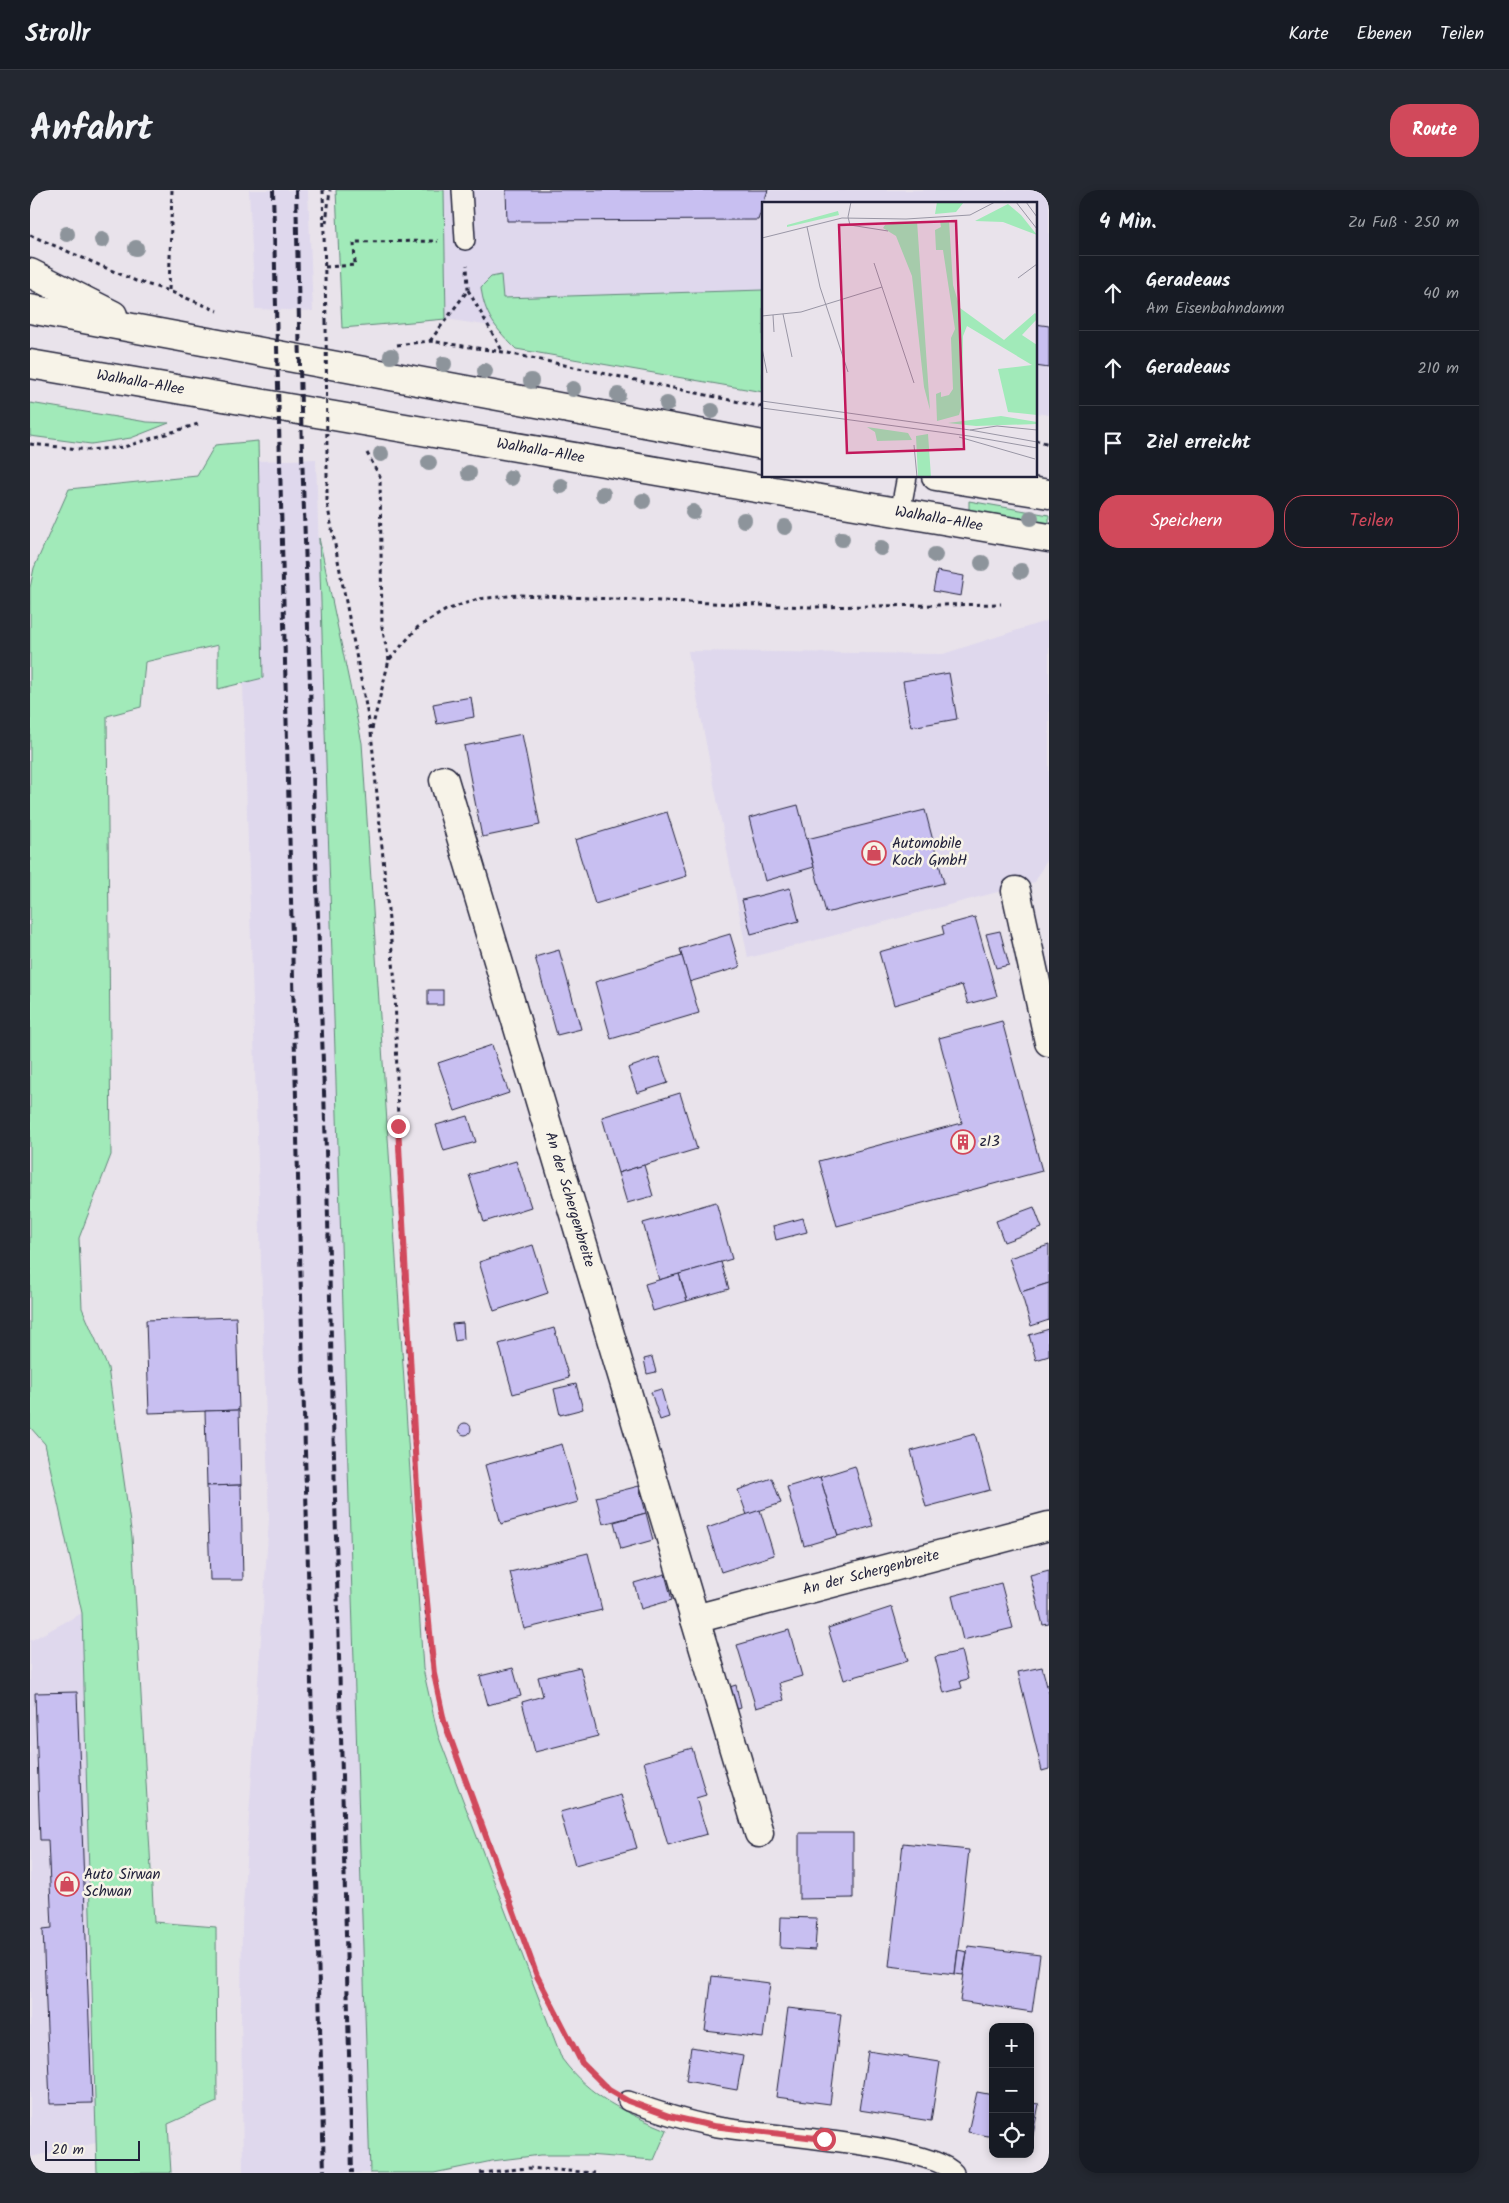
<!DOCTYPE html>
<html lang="de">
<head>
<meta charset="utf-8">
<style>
	:root { --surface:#171b24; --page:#242831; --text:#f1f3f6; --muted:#9ea1a6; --line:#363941; --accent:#d1495b }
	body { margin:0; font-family:Kalam,sans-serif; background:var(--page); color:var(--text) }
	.controls { position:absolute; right:15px; bottom:15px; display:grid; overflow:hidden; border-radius:10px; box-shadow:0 2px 8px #0003 }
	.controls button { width:45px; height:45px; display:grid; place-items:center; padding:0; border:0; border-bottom:1px solid var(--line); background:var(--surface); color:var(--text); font:25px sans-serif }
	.scale { position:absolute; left:15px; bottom:12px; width:95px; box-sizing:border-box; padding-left:5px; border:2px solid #22223b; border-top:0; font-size:14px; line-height:18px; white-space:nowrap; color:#22223b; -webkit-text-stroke:4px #f7f3e8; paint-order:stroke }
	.stop { position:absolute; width:15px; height:15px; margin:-11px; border:4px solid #d1495b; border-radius:50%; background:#fff }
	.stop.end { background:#d1495b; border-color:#fff; box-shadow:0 1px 5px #0008 }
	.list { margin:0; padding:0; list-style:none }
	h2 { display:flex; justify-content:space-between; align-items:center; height:65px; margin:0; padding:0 20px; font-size:21px }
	h2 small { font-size:16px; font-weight:400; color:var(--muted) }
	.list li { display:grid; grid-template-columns:32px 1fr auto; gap:15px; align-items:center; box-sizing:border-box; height:75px; padding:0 20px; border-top:1px solid var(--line) }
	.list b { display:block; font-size:19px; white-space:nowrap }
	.list p { margin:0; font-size:16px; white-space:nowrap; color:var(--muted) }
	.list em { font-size:16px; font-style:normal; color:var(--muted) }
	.actions { display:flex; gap:10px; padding:15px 20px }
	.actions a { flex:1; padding:11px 0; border:1px solid var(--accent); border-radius:20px; text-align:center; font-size:18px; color:var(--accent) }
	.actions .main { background:var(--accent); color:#fff }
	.icon { flex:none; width:28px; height:28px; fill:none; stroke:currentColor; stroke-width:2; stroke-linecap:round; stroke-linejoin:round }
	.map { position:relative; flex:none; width:1019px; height:1983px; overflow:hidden; border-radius:20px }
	header { display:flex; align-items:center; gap:30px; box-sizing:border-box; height:70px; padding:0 25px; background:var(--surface); border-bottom:1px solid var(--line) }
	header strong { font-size:24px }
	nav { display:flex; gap:28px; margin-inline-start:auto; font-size:18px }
	.intro { display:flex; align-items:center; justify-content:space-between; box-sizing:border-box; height:120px; padding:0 30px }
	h1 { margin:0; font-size:35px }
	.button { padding:12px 22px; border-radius:20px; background:var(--accent); color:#fff; font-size:18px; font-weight:700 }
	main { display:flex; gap:30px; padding:0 30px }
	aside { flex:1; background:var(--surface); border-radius:20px; box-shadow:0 2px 8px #0003 }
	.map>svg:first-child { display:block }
	.built { fill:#dfd8ed }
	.green { fill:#a1eab9; stroke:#62867a }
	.building { fill:#c8bff1; stroke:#22223b }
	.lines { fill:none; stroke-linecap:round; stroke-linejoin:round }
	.lane-casing { stroke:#22223b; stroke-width:22 }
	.street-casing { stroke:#22223b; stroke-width:31 }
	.secondary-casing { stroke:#22223b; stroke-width:31 }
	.path { stroke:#22223b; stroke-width:3; stroke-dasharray:4 4; stroke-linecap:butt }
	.lane { stroke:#f7f3e8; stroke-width:19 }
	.street { stroke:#f7f3e8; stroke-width:28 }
	.secondary { stroke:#f7f3e8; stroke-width:28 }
	.rail { stroke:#22223b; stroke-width:4; stroke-dasharray:8 4; stroke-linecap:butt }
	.path-bridge { stroke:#22223b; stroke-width:3; stroke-dasharray:4 4; stroke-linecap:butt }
	.tree { fill:#8d949b }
	.route { stroke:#d1495b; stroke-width:6 }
	.labels { text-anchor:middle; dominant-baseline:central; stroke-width:5; stroke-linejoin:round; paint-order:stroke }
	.street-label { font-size:15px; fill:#22223b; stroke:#f7f3e8 }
	.poi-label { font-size:15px; fill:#22223b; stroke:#f7f3e8; text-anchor:start }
	.inset-road { fill:none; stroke:#9996a5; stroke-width:1 }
	.view { fill:#c2185b; fill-opacity:0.15; stroke:#c2185b; stroke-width:2.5 }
	.inset-edge { fill:none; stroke:#22223b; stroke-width:2.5 }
</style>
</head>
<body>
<header>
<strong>Strollr</strong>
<nav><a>Karte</a><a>Ebenen</a><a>Teilen</a></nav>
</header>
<div class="intro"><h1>Anfahrt</h1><a class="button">Route</a></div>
<main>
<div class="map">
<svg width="1019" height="1983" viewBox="0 0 1019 1983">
	<rect width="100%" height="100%" fill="#e9e3eb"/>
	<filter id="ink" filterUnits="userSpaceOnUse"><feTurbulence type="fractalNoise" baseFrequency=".02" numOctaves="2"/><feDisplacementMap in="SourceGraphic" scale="10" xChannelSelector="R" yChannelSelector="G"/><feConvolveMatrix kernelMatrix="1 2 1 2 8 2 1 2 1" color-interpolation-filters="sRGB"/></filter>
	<g filter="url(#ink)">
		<g class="built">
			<path d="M 219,0 L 278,0 L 283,121 L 225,119 Z"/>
			<path d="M 414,0 L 1019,0 L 1019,225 L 1005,223 L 1005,14 L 733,14 L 733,179 L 416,129 Z"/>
			<path d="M 286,269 L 340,1983 L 213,1983 L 211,1818 L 212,1731 L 239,1329 L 213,493 L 233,488 L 229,271 Z"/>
			<path d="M 1019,430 L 1019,665 L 1005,692 L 718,768 L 658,461 L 913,464 Z"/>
			<path d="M 52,1423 L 66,1953 L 0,1967 L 0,1451 Z"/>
		</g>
		<g class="green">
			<path d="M 306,0 L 414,0 L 416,129 L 312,138 Z"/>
			<path d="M 471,85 L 473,108 L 733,100 L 733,202 L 486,159 C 467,140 454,125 451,97 L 461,87 Z"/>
			<path d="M 0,213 L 117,232 L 139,233 L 101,248 L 61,254 L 0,246 Z"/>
			<path d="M 228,251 L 233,488 L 188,499 L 188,455 L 115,472 L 111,517 L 77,526 L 81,965 L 49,1048 L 52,1118 L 78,1178 L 102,1347 L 124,1732 L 186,1737 L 187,1912 L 138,1934 L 141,1983 L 67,1983 L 52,1423 L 15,1254 L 0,1237 L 0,398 L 4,378 L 39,299 L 167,286 L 185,255 Z"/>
			<path d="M 939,311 L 1019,325 L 1019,337 L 939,322 Z"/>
			<path d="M 289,348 L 332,553 L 393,1479 L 408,1545 L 532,1869 C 561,1908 594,1922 637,1940 L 624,1970 L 557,1965 L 511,1965 L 462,1971 L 404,1983 L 340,1983 Z"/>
		</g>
		<g class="building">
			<path d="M 476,0 L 738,0 L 728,30 L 477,31 Z"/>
			<path d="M 1005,134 L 1019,136 L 1019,178 L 1005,176 Z"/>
			<path d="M 907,381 L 934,386 L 931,406 L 903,401 Z"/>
			<path d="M 919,483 L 927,529 L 881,537 L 873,491 Z"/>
			<path d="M 441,507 L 444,527 L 407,534 L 403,514 Z"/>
			<path d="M 492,544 L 510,635 L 452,647 L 434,556 Z"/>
			<path d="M 768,615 L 784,677 L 735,691 L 719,628 Z"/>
			<path d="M 895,620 L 914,693 L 796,723 L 777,649 Z"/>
			<path d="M 637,622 L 657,686 L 565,714 L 545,650 Z"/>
			<path d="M 760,698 L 769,731 L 721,744 L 712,710 Z"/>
			<path d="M 945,727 L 967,806 L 938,814 L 932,795 L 864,815 L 849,762 L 914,744 L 912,736 Z"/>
			<path d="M 970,741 L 979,775 L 966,778 L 956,744 Z"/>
			<path d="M 700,744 L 710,777 L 659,792 L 650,759 Z"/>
			<path d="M 529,760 L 551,839 L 527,845 L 505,767 Z"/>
			<path d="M 652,766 L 669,823 L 581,849 L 565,792 Z"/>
			<rect x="398" y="800" width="15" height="15"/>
			<path d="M 972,831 L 1012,981 L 807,1036 L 789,971 L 932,933 L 909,848 Z"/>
			<path d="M 462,855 L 479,903 L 425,921 L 408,873 Z"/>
			<path d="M 629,867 L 638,893 L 607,903 L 598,878 Z"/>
			<path d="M 650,903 L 667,959 L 588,983 L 572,927 Z"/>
			<path d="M 438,926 L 446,952 L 414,961 L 406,935 Z"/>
			<path d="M 486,971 L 501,1017 L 454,1032 L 439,985 Z"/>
			<path d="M 614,975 L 623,1006 L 597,1013 L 588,983 Z"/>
			<path d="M 686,1012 L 702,1069 L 629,1090 L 613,1033 Z"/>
			<path d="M 1004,1017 L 1012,1038 L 974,1052 L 966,1031 Z"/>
			<path d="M 773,1028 L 777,1042 L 746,1050 L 743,1036 Z"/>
			<path d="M 503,1055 L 518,1103 L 464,1121 L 449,1072 Z"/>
			<path d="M 1019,1055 L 1019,1093 L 991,1102 L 979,1068 Z"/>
			<path d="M 691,1072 L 699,1099 L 657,1111 L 649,1084 Z"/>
			<path d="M 649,1084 L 657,1111 L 623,1121 L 615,1094 Z"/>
			<path d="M 1019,1093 L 1019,1130 L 1001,1136 L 991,1102 Z"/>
			<path d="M 206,1127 L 209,1220 L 119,1223 L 116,1130 Z"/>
			<path d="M 433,1133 L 434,1149 L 425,1151 L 422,1134 Z"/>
			<path d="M 524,1138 L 539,1188 L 483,1204 L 469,1154 Z"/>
			<path d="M 1019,1139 L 1019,1166 L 1006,1170 L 999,1145 Z"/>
			<path d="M 622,1167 L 626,1182 L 617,1184 L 614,1169 Z"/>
			<path d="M 546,1194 L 553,1219 L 530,1225 L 524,1199 Z"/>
			<path d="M 631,1199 L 639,1227 L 630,1230 L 621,1202 Z"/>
			<path d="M 209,1220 L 211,1295 L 177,1296 L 175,1221 Z"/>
			<circle cx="435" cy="1239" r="6"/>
			<path d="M 945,1244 L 960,1300 L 896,1317 L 881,1261 Z"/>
			<path d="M 532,1254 L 548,1312 L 471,1334 L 455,1275 Z"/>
			<path d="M 825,1276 L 843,1336 L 808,1346 L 790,1287 Z"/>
			<path d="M 790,1287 L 808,1346 L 774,1356 L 757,1297 Z"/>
			<path d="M 742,1288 L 751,1313 L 717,1325 L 708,1300 Z"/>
			<path d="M 211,1295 L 213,1390 L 180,1390 L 177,1296 Z"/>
			<path d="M 609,1296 L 616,1323 L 573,1334 L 566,1307 Z"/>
			<path d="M 730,1320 L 744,1365 L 691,1382 L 677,1338 Z"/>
			<path d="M 616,1323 L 623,1350 L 591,1359 L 584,1332 Z"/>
			<path d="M 558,1363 L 572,1420 L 494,1439 L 480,1382 Z"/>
			<path d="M 1019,1380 L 1019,1434 L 1013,1435 L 1000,1385 Z"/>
			<path d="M 635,1384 L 642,1410 L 611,1419 L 604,1393 Z"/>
			<path d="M 971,1393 L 983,1438 L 933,1450 L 922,1406 Z"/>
			<path d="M 862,1417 L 878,1471 L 814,1490 L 798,1438 Z"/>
			<path d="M 759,1440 L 772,1486 L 749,1493 L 754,1510 L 726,1518 L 707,1455 Z"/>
			<path d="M 931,1461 L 938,1489 L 930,1491 L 932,1498 L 914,1503 L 905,1467 Z"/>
			<path d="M 550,1477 L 568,1546 L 505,1562 L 492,1512 L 513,1506 L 508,1487 Z"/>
			<path d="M 1012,1477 L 1019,1504 L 1019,1579 L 1012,1581 L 988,1482 Z"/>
			<path d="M 483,1478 L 491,1506 L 458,1515 L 450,1486 Z"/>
			<path d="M 706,1495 L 711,1518 L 701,1521 L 696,1498 Z"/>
			<path d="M 47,1502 L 62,1913 L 20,1914 L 13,1739 L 22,1738 L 18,1650 L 10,1650 L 5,1503 Z"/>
			<path d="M 662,1558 L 676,1605 L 666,1608 L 677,1644 L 638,1655 L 614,1572 Z"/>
			<path d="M 591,1605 L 607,1658 L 545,1675 L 530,1622 Z"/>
			<path d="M 769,1643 L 823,1643 L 823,1708 L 769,1709 Z"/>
			<path d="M 873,1653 L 939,1660 L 925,1784 L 859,1776 Z"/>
			<path d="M 751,1727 L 787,1728 L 785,1760 L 750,1758 Z"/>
			<path d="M 938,1756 L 1010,1765 L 1002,1822 L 930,1811 Z"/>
			<path d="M 928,1760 L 937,1762 L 933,1785 L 925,1784 Z"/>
			<path d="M 682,1786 L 740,1793 L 733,1848 L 675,1841 Z"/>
			<path d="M 758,1818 L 811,1824 L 800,1914 L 746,1907 Z"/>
			<path d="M 661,1857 L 713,1866 L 707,1900 L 656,1891 Z"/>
			<path d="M 838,1861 L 910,1872 L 901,1931 L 829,1920 Z"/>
			<path d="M 947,1902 L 963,1905 L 963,1947 L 938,1942 Z"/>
			<path d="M 1000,1913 L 1009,1914 L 1001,1955 L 1000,1955 Z"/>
		</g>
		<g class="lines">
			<g class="lane-casing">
				<g id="lane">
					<path d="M 432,0 L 435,50"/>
					<path d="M 870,323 L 877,286"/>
					<path d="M 598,1911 C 625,1921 653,1930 682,1936 C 726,1945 901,1954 924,1983"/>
				</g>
			</g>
			<g class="street-casing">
				<g id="street">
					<path id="s1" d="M 414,590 L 729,1643"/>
					<path d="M 986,701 L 1019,852"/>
					<path id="s2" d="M 665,1429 L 1019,1336"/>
				</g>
			</g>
			<g class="secondary-casing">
				<g id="secondary">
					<path d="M 0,83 L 83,125"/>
					<path d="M 0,119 L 733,255"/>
					<path id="s3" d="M 0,174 L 1019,348"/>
					<path d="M 906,286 L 1019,304"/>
				</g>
			</g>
			<g class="path">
				<path d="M 142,0 L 139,101 L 188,121"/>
				<path d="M 293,0 L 296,131"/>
				<path d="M 296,33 L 300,0"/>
				<path d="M 0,45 L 106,91 L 139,101"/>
				<path d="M 295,77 L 325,75 L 324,52 L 408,51"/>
				<path d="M 438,100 L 473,162"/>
				<path d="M 400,151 L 438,100 L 437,75"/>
				<path d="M 367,155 L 400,151 L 473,162 L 733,217"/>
				<path d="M 1005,250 L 1019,254"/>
				<path d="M 0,254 L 59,260 L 94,257 L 168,234"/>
				<path d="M 337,263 L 350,287 L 352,437 L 359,470"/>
				<path d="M 297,267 L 297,313 L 341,542 L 365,793 L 368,936 L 379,1179 L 388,1318 L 398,1443 L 404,1484 L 414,1531 L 507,1786 L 552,1873 L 576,1897"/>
				<path d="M 342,539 L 359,470 L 388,437 L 416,420 L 448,409 L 488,405 L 778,417 L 971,414"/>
				<path d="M 450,1983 L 498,1978 L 565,1983"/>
			</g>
			<use href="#lane" class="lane"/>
			<use href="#street" class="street"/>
			<use href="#secondary" class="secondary"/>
			<g class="rail">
				<path d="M 243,0 C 260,661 276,1322 294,1983"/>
				<path d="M 266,0 L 272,263 L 297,989 L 322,1983"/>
			</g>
			<path class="path-bridge" d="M 296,131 L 297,267"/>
		</g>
		<g class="tree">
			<circle cx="37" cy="44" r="8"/>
			<circle cx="72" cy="50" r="8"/>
			<circle cx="106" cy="58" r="8"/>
			<circle cx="361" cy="166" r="8"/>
			<circle cx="414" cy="174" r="8"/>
			<circle cx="455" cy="181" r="8"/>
			<circle cx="501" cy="191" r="8"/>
			<circle cx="543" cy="199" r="8"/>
			<circle cx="588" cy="205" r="8"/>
			<circle cx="637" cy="214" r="8"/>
			<circle cx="682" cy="221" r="8"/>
			<circle cx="351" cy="264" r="8"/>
			<circle cx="399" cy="273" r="8"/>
			<circle cx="439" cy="283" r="8"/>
			<circle cx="481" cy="288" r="8"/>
			<circle cx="531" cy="296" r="8"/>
			<circle cx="573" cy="304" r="8"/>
			<circle cx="613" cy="311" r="8"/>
			<circle cx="663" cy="322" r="8"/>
			<circle cx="1001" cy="328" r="8"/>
			<circle cx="714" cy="330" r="8"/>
			<circle cx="755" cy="337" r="8"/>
			<circle cx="812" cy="349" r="8"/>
			<circle cx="851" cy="358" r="8"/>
			<circle cx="905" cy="365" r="8"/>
			<circle cx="952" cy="373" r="8"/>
			<circle cx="991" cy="381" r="8"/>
		</g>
	</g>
	<g class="lines" filter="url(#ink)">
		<path class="route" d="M 368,936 L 388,1318 L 404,1484 L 414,1531 L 507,1786 L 552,1873 L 579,1900 L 598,1911 L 639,1926 L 683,1936 L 794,1949"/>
	</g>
	<defs>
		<g id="shop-ring" transform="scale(1.25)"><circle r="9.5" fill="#f7f3e8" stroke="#d1495b" stroke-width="1.5"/><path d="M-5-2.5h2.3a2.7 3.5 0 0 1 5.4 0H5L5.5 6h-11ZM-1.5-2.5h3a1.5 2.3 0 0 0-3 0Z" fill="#d1495b"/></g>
		<g id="building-ring" transform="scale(1.25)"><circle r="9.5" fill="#f7f3e8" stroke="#d1495b" stroke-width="1.5"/><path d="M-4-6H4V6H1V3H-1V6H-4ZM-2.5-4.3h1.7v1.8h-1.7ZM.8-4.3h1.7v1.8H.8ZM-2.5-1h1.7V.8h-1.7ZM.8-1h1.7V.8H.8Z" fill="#d1495b"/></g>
	</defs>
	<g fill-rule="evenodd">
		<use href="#shop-ring" x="844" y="663"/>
		<use href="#building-ring" x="933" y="952"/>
		<use href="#shop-ring" x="37" y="1694"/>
	</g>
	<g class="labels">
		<g class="street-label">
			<text stroke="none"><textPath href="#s3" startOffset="112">Walhalla-Allee</textPath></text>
			<text stroke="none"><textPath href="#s3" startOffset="518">Walhalla-Allee</textPath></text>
			<text stroke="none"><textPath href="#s3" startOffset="922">Walhalla-Allee</textPath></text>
			<text stroke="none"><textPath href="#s1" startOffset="438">An der Schergenbreite</textPath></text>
			<text stroke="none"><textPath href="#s2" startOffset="182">An der Schergenbreite</textPath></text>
		</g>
		<g class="poi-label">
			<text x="862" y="654">Automobile<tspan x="862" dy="17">Koch GmbH</tspan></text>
			<text x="950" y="952">z13</text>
			<text x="54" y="1685">Auto Sirwan<tspan x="54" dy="17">Schwan</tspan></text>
		</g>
	</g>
	<g transform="translate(732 12)">
		<rect width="275" height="275" fill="#e9e3eb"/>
		<path d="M 175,0 L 202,0 L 194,10 L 173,12 ZM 246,2 L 259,13 L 275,33 L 241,20 L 213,19 ZM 76,9 L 77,13 L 25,25 L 25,23 ZM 155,19 L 168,208 L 162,185 L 150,74 L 134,34 L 121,26 L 123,23 ZM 178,19 L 187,19 L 191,83 L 198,106 L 242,138 L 273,111 L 275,113 L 275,117 L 260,133 L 275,143 L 275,213 L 246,210 L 236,167 L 270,163 L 205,124 L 201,134 L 200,203 L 197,213 L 175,219 L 174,192 L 179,190 L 179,195 L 187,193 L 191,187 L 189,136 L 193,127 L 181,48 L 174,48 L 173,28 L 179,25 ZM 239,214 L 275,220 L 275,222 L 214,224 L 186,221 ZM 105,225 L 146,231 L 150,238 L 115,239 L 113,230 ZM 166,232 L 169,275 L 156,275 L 154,234 Z" fill="#a1eab9"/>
		<path class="inset-road" d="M 89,0 L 86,15 L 88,23 L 126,29M 254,0 L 275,27M 264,0 L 275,15M 45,25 L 58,85 L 86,170M 0,36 L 80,16 L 144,17 L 208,13 L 233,0M 112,61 L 152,181M 256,76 L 275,62M 21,112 L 30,155M 11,113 L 12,130M 0,114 L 39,110 L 120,85M 0,146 L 5,171M 0,199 L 208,228 L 235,224 L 275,228M 0,206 L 207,234M 208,228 L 275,240M 207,234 L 275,246M 197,235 L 273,257M 152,243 L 155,275"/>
		<path class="view" d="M 194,19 L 202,247 L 85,251 L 77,23 Z"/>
		<rect width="275" height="275" class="inset-edge"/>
	</g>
</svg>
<div class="controls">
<button>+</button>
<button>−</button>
<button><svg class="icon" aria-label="locate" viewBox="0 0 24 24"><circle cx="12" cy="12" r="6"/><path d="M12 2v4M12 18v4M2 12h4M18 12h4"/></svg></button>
</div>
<div class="scale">20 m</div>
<div class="stop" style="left:794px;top:1949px"></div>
<div class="stop end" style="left:368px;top:936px"></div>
</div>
<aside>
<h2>4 Min.<small>Zu Fuß · 250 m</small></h2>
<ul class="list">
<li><svg class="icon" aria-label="ahead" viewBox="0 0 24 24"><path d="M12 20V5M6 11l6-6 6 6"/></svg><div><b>Geradeaus</b><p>Am Eisenbahndamm</p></div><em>40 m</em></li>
<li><svg class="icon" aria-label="ahead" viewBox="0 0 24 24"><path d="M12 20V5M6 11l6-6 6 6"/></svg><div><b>Geradeaus</b></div><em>210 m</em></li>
<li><svg class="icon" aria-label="arrive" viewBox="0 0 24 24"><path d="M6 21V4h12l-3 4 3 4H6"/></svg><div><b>Ziel erreicht</b></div></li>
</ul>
<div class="actions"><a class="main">Speichern</a><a>Teilen</a></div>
</aside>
</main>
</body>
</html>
